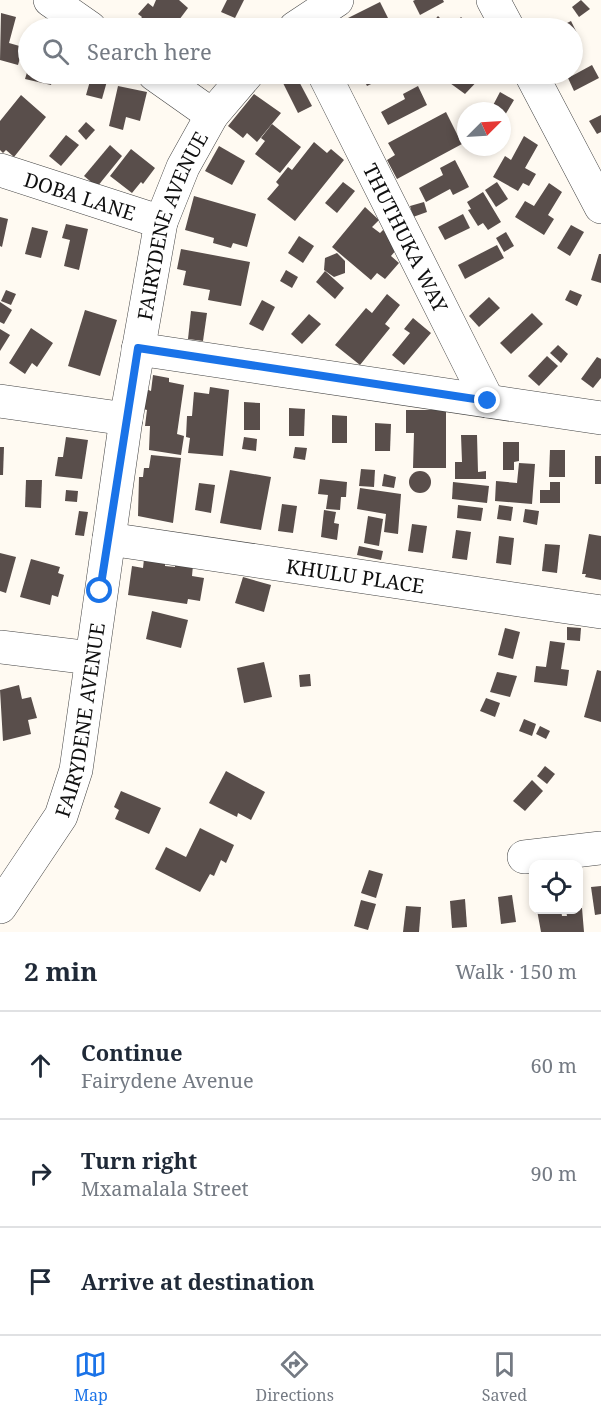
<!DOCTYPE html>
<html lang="en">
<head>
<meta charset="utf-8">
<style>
	:root { --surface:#fff; --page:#f6f6f7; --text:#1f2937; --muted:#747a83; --line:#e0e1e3; --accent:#1a73e8 }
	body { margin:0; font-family:"Noto Serif",serif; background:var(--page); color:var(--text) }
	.controls { position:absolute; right:18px; bottom:18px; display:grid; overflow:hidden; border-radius:12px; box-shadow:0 3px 9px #0003 }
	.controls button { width:54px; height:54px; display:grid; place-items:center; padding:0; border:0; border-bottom:2px solid var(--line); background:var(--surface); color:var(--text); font:30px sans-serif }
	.compass { position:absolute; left:457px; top:102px; width:54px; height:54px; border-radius:50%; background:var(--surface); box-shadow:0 3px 9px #0003; rotate:66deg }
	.stop { position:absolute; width:18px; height:18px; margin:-14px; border:4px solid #1a73e8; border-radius:50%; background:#fff }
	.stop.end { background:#1a73e8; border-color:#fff; box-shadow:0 2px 6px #0008 }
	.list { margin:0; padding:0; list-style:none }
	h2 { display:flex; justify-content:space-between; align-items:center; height:78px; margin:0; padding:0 24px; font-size:26px }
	h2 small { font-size:20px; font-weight:400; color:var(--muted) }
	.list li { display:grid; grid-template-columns:39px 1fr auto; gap:18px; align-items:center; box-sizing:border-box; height:108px; padding:0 24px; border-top:2px solid var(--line) }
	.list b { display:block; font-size:22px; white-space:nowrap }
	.list p { margin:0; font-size:20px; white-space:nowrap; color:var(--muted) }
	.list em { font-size:20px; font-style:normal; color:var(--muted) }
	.icon { flex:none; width:33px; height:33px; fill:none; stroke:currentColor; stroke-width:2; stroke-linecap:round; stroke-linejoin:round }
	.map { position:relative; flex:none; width:601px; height:932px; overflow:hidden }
	.search { position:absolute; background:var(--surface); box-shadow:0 3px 9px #0003; left:18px; right:18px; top:18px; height:66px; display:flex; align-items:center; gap:15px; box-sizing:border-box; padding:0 21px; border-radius:33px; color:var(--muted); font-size:22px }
	.sheet { height:402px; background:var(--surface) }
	nav { display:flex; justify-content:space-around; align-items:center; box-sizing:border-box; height:84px; border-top:2px solid var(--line); background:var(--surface); font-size:16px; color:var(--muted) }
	nav a { display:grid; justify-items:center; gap:3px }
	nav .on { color:var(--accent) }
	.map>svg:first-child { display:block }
	.building { fill:#594e4b }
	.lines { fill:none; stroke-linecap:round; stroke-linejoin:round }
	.minor-casing { stroke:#434343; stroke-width:34 }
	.minor { stroke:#fff; stroke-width:33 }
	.route { stroke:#1a73e8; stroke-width:8 }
	.labels { text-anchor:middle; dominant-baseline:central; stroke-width:6; stroke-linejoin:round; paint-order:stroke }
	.street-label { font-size:20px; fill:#101010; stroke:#fff }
</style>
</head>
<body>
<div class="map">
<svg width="601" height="932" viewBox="0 0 601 932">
	<rect width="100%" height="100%" fill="#fffaf2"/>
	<g class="building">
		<path d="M 156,0 L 179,0 L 188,8 L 173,28 L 147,28 L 139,21 L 142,17 L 138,14 L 148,3 L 153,7 Z"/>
		<path d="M 227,0 L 244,0 L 235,18 L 221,12 Z"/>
		<path d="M 415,0 L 443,0 L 444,2 L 420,15 L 413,1 Z"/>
		<path d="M 581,0 L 590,9 L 579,17 L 572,7 Z"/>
		<path d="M 380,2 L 393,28 L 342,28 L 351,24 L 348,18 Z"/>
		<path d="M 1,13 L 16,17 L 9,43 L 23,47 L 18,65 L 0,60 Z"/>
		<path d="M 438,16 L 450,28 L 461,17 L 472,27 L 432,28 L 429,26 Z"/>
		<path d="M 571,21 L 578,35 L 572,38 L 572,28 L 557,28 Z"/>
		<path d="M 592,65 L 599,78 L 574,91 L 568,78 Z"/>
		<path d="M 28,69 L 28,74 L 54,74 L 51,85 L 25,79 Z"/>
		<path d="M 92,74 L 109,74 L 102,99 L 86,95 Z"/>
		<path d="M 286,74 L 295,74 L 312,106 L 298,113 L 280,77 Z"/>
		<path d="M 361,74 L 392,74 L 367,86 Z"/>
		<path d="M 447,74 L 484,74 L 465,94 L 443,78 Z"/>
		<path d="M 118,86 L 147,92 L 140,121 L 126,117 L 123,130 L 109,126 Z"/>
		<path d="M 418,86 L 427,105 L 388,125 L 381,112 L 405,99 L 403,94 Z"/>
		<path d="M 500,92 L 514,100 L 502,120 L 502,111 L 490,111 Z"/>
		<path d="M 254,94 L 281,113 L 257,142 L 247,133 L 243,138 L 228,126 Z"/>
		<path d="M 21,95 L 46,117 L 14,157 L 6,150 L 3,153 L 0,150 L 0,121 Z"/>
		<path d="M 446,112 L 462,144 L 397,179 L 387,160 L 395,155 L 388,143 Z"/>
		<path d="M 601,115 L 601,132 L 597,134 L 589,121 Z"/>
		<path d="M 86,122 L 95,130 L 86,140 L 78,131 Z"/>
		<path d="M 272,124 L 301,147 L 280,173 L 255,154 L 265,141 L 261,138 Z"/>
		<path d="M 66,135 L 79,145 L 61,166 L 49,156 Z"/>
		<path d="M 524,136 L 538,145 L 525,168 L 536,174 L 529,186 L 523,183 L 518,191 L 493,177 L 505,156 L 511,160 Z"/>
		<path d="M 314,142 L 327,153 L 331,149 L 344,160 L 295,221 L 267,199 L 279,185 L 276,182 L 288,167 L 292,170 Z"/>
		<path d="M 110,145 L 122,156 L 97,187 L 84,176 Z"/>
		<path d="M 219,146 L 245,161 L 232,185 L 205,171 Z"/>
		<path d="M 131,149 L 155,168 L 143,184 L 141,182 L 132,193 L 110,176 Z"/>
		<path d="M 455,160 L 469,187 L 453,195 L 450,189 L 426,202 L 419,188 L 443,175 L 440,168 Z"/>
		<path d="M 343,182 L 355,191 L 337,213 L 325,203 Z"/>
		<path d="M 497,182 L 508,199 L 496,207 L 485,190 Z"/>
		<path d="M 549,183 L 562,192 L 548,215 L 554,219 L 544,235 L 515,217 L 525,201 L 534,206 Z"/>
		<path d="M 483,192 L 501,222 L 488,230 L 483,223 L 478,226 L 468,210 L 471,209 L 467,202 Z"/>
		<path d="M 194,196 L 256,214 L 247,247 L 233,243 L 231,248 L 213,243 L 214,238 L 185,230 Z"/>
		<path d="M 424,202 L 427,212 L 413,217 L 410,206 Z"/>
		<path d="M 365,207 L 379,220 L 372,227 L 380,233 L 383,230 L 396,240 L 397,249 L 391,256 L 399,263 L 385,279 L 377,273 L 371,280 L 332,247 Z"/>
		<path d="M 463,214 L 470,228 L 445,240 L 438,227 Z"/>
		<path d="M 0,217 L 8,219 L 2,247 L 0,246 Z"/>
		<path d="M 66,224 L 88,229 L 79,270 L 64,266 L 70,240 L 62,238 Z"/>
		<path d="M 571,225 L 584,232 L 570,256 L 557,248 Z"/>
		<path d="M 32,227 L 48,231 L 41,258 L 25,254 Z"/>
		<path d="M 506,232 L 514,246 L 504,252 L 496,238 Z"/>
		<path d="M 299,236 L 314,246 L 303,263 L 288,253 Z"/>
		<path d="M 497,245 L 504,258 L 465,279 L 458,265 Z"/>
		<path d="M 181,249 L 250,262 L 241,306 L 208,300 L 210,290 L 183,285 L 186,271 L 177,269 Z"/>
		<path d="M 337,253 L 345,261 L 345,273 L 334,277 L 324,270 L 325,258 Z"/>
		<path d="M 599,254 L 601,254 L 601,283 L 591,280 Z"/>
		<path d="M 286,270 L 298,277 L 292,288 L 280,281 Z"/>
		<path d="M 325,271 L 344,288 L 335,299 L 316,282 Z"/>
		<path d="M 6,290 L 16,294 L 11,305 L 1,301 Z"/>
		<path d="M 570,290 L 582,295 L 577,306 L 565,300 Z"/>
		<path d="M 387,294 L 400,305 L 385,324 L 390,328 L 360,365 L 335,345 L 366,308 L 372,313 Z"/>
		<path d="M 489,297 L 500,308 L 479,327 L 469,316 Z"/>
		<path d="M 262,300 L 275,307 L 263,331 L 249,324 Z"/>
		<path d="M 0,302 L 12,310 L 4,324 L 0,322 Z"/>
		<path d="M 85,310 L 117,320 L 100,376 L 68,366 Z"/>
		<path d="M 191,311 L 207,313 L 203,341 L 188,339 Z"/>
		<path d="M 532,313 L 543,324 L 511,354 L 500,343 Z"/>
		<path d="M 309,314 L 321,324 L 302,344 L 291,334 Z"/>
		<path d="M 413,318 L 431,333 L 404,365 L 392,355 L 410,333 L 404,329 Z"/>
		<path d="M 31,328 L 53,343 L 37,367 L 32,363 L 25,374 L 9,363 Z"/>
		<path d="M 0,329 L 10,335 L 0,351 Z"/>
		<path d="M 558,345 L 568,354 L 561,363 L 550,353 Z"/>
		<path d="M 547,356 L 558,366 L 539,386 L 528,376 Z"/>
		<path d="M 597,357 L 601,359 L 601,378 L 593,388 L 581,379 Z"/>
		<path d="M 153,375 L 169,378 L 169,382 L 184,385 L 177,434 L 184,436 L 181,455 L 149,450 L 150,426 L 145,426 L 147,410 L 143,409 L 146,389 L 151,391 Z"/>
		<path d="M 210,387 L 229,390 L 223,456 L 188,453 L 190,438 L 186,437 L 187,416 L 192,416 L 194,392 L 209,394 Z"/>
		<path d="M 244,402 L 260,403 L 260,430 L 244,430 Z"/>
		<path d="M 289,408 L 305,409 L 304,436 L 289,436 Z"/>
		<path d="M 406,410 L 446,410 L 446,468 L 413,468 L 414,433 L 406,433 Z"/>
		<path d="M 332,415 L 347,416 L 347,443 L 332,443 Z"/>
		<path d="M 375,423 L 391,424 L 390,451 L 375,451 Z"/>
		<path d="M 461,435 L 477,435 L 478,472 L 486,471 L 486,479 L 455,479 L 455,462 L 462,462 Z"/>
		<path d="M 66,437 L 88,440 L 82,479 L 55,476 L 58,457 L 63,457 Z"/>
		<path d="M 244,437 L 257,439 L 256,451 L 242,449 Z"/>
		<path d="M 503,442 L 519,442 L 519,461 L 514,462 L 514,470 L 503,470 Z"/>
		<path d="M 0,447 L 4,447 L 3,475 L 0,475 Z"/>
		<path d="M 295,447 L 307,448 L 305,460 L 293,458 Z"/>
		<path d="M 550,450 L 565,450 L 565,477 L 549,477 Z"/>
		<path d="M 151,455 L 181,458 L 173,523 L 138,516 L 139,477 L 143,477 L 144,468 L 149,468 Z"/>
		<rect x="595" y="456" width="6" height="28"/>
		<path d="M 519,463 L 535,464 L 532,504 L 495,501 L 496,481 L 517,483 Z"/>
		<path d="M 361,469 L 375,470 L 374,487 L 359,486 Z"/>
		<path d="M 230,470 L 271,477 L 261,530 L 220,523 Z"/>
		<circle cx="420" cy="482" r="11"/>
		<path d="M 384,474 L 396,477 L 394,488 L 382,486 Z"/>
		<path d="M 320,479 L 347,482 L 346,497 L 341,497 L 340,510 L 326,509 L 328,495 L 318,494 Z"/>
		<path d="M 26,480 L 42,480 L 41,508 L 25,507 Z"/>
		<path d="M 453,482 L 489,486 L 487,503 L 452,499 Z"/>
		<path d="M 550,482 L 560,482 L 560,503 L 540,503 L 540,490 L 550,490 Z"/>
		<path d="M 199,483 L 215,485 L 211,513 L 195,510 Z"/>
		<path d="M 360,488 L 401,494 L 398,534 L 384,532 L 386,514 L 357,509 Z"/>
		<path d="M 66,490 L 78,491 L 77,502 L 65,501 Z"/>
		<path d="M 282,504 L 297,506 L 293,533 L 278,531 Z"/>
		<path d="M 458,505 L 483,508 L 481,521 L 457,518 Z"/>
		<path d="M 499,505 L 513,507 L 511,521 L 497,519 Z"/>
		<path d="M 525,509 L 539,511 L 537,525 L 523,522 Z"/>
		<path d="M 324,510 L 336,512 L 334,523 L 339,524 L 337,540 L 321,537 Z"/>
		<path d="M 79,511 L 88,512 L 84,536 L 75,535 Z"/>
		<path d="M 368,516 L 383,519 L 379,546 L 364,543 Z"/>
		<path d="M 412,524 L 427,526 L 423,553 L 408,551 Z"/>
		<path d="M 456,530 L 471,532 L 467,560 L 452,558 Z"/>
		<path d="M 589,534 L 601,536 L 601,580 L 585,577 L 586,574 L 582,574 Z"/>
		<path d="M 499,536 L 514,538 L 511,565 L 496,563 Z"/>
		<path d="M 545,544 L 560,545 L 557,573 L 542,571 Z"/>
		<path d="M 359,546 L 383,551 L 381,560 L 357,555 Z"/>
		<path d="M 0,553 L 16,557 L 6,593 L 0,591 Z"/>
		<path d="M 31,559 L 60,567 L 58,573 L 64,575 L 58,597 L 52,595 L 50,605 L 20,597 Z"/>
		<path d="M 144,559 L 165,562 L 165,566 L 175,567 L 175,562 L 193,565 L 192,576 L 204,578 L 200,601 L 188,599 L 187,604 L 128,595 L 132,566 L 143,568 Z"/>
		<path d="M 243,577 L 271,585 L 264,612 L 235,603 Z"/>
		<path d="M 152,611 L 188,620 L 181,648 L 146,639 Z"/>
		<path d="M 567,627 L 581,628 L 580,641 L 567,640 Z"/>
		<path d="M 505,628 L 520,632 L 513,659 L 498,655 Z"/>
		<path d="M 550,641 L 565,643 L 561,669 L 569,670 L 567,686 L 534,682 L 536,666 L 546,667 Z"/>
		<path d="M 264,662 L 272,697 L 244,703 L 237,668 Z"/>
		<path d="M 597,670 L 601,671 L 601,722 L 584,717 Z"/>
		<path d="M 497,672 L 517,676 L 510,697 L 490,692 Z"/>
		<path d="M 310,674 L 311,686 L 300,687 L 299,675 Z"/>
		<path d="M 19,685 L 22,699 L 31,697 L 37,718 L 28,720 L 31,734 L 3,741 L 0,690 Z"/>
		<path d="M 486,698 L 500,703 L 495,717 L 480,711 Z"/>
		<path d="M 524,719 L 536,724 L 532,736 L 519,731 Z"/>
		<path d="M 540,726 L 550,731 L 546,739 L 536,734 Z"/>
		<path d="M 545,766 L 555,774 L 547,784 L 537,776 Z"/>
		<path d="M 226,771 L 265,792 L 251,820 L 238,813 L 237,817 L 209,803 Z"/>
		<path d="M 532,780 L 543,791 L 525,811 L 513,801 Z"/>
		<path d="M 121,791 L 161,808 L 149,834 L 115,819 L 119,810 L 114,807 Z"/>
		<path d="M 200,828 L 234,845 L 226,863 L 221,860 L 214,876 L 210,874 L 200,892 L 155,869 L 166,847 L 186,857 Z"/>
		<path d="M 369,870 L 383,874 L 376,898 L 361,893 Z"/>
		<path d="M 601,886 L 601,914 L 595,915 L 591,887 Z"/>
		<path d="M 512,895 L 516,922 L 501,924 L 498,897 Z"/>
		<path d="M 465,899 L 467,927 L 452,928 L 450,901 Z"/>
		<path d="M 361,900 L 376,904 L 368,930 L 354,926 Z"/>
		<path d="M 406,906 L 421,907 L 419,932 L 403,932 Z"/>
		<path d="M 578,908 L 582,908 L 584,932 L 541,932 L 537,910 L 561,910 L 562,916 L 567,916 L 566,910 Z"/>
	</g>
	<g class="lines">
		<g class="minor-casing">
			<g id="minor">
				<path d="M 50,0 L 90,28"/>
				<path d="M 493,0 L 508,28"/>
				<path d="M 295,28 L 337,0"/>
				<path d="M 154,74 L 212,115"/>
				<path id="s1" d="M 324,74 L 488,401"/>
				<path d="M 531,74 L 601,207"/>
				<path id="s2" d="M 0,170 L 161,222"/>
				<path d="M 138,349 L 601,418"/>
				<path d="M 0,401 L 126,419"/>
				<path id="s3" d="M 109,539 L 601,612"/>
				<path d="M 0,647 L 91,658"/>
				<path d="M 524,857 L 601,848"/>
				<path id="s4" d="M 0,907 L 61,816 L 76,770 L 126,419 L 161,222 L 183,167 L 212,115 L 247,74"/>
			</g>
		</g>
		<use href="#minor" class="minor"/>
	</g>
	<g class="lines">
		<path class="route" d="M 100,591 L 138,348 L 488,401"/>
	</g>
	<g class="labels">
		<g class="street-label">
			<text stroke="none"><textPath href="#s2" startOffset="84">DOBA LANE</textPath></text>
			<text stroke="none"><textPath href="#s4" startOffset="712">FAIRYDENE AVENUE</textPath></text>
			<text stroke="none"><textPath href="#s1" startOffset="183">THUTHUKA WAY</textPath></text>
			<text stroke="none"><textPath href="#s3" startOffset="249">KHULU PLACE</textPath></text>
			<text stroke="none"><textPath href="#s4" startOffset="208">FAIRYDENE AVENUE</textPath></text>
		</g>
	</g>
</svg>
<div class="controls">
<button><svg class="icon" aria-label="locate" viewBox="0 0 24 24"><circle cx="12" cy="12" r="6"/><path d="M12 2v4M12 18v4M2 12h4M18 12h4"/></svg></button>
</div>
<svg class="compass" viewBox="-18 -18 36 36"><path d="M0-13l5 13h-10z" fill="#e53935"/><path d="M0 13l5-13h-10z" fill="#747a83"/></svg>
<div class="stop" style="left:100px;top:591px"></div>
<div class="stop end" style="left:488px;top:401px"></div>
<div class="search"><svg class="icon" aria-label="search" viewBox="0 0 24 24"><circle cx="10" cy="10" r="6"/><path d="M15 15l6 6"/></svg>Search here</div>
</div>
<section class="sheet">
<h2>2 min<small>Walk · 150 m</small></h2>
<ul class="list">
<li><svg class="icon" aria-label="ahead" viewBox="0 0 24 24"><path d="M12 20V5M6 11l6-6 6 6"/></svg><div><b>Continue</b><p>Fairydene Avenue</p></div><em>60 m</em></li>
<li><svg class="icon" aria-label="right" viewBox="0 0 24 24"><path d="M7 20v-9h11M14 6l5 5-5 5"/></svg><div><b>Turn right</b><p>Mxamalala Street</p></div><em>90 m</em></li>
<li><svg class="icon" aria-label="arrive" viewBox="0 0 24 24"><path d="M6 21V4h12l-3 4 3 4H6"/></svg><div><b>Arrive at destination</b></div></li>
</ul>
</section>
<nav>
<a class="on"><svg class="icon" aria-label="map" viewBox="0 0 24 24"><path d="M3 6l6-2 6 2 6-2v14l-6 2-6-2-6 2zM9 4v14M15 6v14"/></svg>Map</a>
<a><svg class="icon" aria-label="directions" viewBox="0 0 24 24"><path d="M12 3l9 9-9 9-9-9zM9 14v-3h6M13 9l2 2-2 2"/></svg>Directions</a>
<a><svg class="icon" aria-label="saved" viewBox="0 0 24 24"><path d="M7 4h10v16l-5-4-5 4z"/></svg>Saved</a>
</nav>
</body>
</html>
